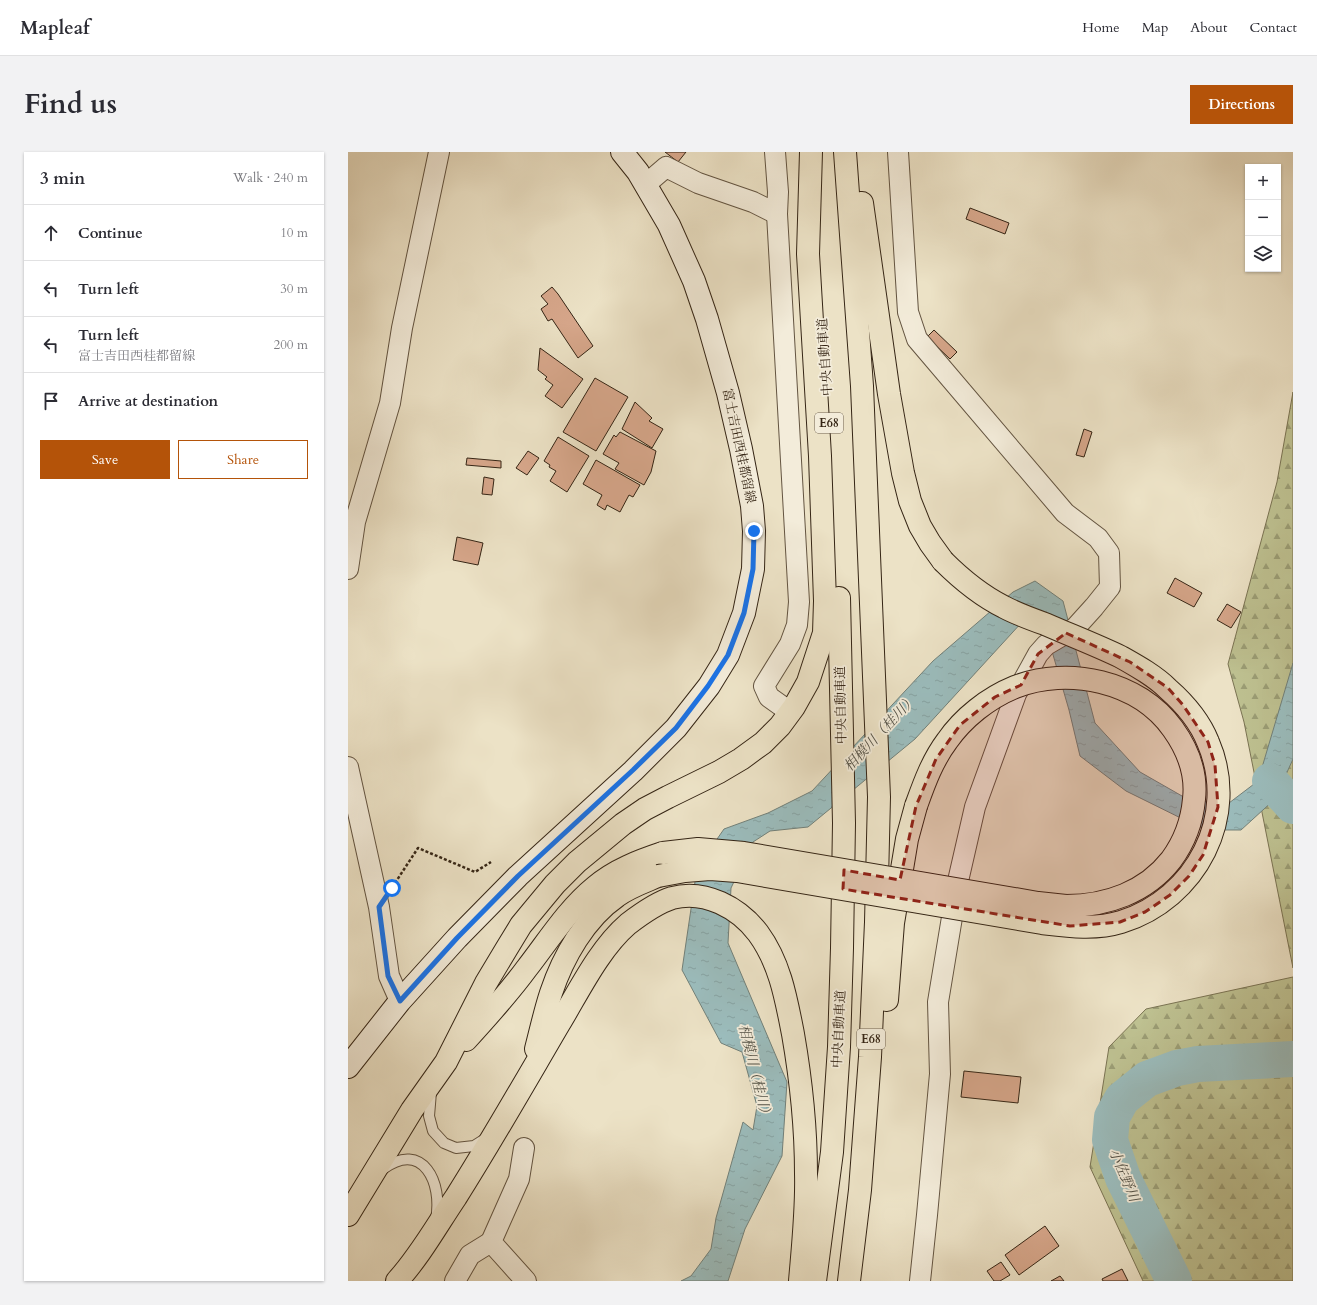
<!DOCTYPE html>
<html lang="en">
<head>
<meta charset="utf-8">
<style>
	:root { --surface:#fff; --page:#f2f2f3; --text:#2b2b33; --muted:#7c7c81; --line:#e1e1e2; --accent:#b45309 }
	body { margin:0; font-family:Cardo,"Noto Serif JP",serif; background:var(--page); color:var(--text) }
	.controls { position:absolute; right:12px; top:12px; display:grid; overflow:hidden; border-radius:0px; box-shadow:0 1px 3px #0004 }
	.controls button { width:36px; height:36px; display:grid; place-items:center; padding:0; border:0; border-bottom:1px solid var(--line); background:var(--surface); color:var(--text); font:20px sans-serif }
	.stop { position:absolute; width:12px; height:12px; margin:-9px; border:3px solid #1a73e8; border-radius:50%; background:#fff }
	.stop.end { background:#1a73e8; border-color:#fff; box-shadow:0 1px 4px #0008 }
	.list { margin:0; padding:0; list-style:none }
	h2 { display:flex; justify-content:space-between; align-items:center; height:52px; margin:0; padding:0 16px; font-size:17px }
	h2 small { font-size:13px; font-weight:400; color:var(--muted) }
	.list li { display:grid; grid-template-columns:26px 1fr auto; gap:12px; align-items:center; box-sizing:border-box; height:56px; padding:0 16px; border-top:1px solid var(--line) }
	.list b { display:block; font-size:15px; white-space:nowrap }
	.list p { margin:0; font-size:13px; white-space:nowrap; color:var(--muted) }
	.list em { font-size:13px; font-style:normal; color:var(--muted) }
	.actions { display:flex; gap:8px; padding:12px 16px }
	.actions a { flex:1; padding:9px 0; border:1px solid var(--accent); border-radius:0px; text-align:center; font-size:14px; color:var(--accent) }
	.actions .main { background:var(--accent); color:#fff }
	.icon { flex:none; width:22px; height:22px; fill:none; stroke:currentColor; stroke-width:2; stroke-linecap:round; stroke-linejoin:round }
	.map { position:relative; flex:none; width:945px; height:1129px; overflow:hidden; border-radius:0px }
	header { display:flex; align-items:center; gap:24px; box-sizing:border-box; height:56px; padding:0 20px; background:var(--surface); border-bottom:1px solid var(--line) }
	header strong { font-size:19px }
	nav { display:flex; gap:22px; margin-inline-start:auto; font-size:14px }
	.intro { display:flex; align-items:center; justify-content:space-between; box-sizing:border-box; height:96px; padding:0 24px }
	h1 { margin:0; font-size:28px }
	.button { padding:10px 18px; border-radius:0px; background:var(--accent); color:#fff; font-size:14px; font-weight:700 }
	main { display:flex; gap:24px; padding:0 24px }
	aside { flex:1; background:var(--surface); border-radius:0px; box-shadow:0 1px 3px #0004 }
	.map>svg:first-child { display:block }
	.forest { fill:url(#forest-firs); stroke:#7a7353 }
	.water { fill:url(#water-ripples); stroke:#728079 }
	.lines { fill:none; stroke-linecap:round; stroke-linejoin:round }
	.river { stroke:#9bbcbc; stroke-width:36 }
	.building { fill:#d6a68a; stroke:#352515 }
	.lane-casing { stroke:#635441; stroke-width:12 }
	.street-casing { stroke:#635441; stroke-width:22 }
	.secondary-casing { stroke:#352515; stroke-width:24 }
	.highway-casing { stroke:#352515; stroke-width:24 }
	.path { stroke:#352515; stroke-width:2.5; stroke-dasharray:3 2; stroke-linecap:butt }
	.lane { stroke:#f3ecda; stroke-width:10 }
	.street { stroke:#f3ecda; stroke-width:20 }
	.secondary { stroke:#f3ecda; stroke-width:22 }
	.highway { stroke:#ece2c6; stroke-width:22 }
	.highway-bridge-casing { stroke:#352515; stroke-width:24; stroke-linecap:butt }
	.highway-bridge { stroke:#ece2c6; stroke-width:22 }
	.route { stroke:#1a73e8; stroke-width:5 }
	.marked { fill:#8f2418; fill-opacity:0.2; stroke:#8f2418; stroke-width:3; stroke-dasharray:8 5; stroke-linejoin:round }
	.labels { text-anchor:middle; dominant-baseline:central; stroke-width:3.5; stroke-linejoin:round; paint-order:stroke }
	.shield { fill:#f3ecda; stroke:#6e6150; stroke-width:1 }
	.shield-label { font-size:12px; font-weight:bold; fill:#352515 }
	.street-label { font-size:13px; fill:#352515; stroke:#f3ecda }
	.water-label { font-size:14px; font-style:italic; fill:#545247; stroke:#f3ecda }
</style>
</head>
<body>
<header>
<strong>Mapleaf</strong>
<nav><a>Home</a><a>Map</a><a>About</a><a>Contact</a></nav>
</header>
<div class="intro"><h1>Find us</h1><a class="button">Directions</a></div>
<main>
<aside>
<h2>3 min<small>Walk · 240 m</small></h2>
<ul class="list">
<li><svg class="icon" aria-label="ahead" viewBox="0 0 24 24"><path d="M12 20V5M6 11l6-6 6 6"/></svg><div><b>Continue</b></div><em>10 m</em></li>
<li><svg class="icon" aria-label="left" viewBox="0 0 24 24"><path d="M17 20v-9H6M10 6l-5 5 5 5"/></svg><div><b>Turn left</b></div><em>30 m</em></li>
<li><svg class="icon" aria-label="left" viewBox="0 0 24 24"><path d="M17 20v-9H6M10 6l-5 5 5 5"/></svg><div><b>Turn left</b><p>富士吉田西桂都留線</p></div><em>200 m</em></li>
<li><svg class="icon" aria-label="arrive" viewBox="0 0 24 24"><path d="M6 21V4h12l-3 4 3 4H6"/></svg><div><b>Arrive at destination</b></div></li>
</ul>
<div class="actions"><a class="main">Save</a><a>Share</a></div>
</aside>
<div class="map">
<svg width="945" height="1129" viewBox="0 0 945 1129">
	<defs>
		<pattern id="forest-firs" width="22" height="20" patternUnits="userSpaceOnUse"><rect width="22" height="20" fill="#bec191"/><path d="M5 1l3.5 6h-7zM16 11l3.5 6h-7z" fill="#9b9d75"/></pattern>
		<pattern id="water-ripples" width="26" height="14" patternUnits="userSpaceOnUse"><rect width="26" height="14" fill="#9bbcbc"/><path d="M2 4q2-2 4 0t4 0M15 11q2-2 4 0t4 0" fill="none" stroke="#86a1a1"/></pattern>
	</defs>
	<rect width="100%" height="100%" fill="#ece2c6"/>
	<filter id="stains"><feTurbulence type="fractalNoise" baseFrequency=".005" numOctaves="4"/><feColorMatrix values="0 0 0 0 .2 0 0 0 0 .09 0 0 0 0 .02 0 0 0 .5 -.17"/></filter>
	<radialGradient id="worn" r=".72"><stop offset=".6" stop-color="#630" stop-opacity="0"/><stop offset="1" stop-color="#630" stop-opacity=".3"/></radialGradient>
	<g class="forest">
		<path d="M 945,240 L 945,816 L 896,570 L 880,512 L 929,330 Z"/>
		<path d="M 945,825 L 945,1129 L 795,1129 L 742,1015 L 761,895 L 798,857 Z"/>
	</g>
	<path class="water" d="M 687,429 L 715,449 L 747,571 L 792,620 L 841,648 L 881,651 L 910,629 L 945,511 L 945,607 L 927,647 L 893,678 L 857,678 L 778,639 L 732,604 L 721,558 L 697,475 L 675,469 L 567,587 L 460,675 L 422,679 L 405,690 L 383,736 L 380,791 L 439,930 L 434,1004 L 397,1077 L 380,1129 L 333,1129 L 343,1124 L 363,1097 L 368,1066 L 395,970 L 405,978 L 409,954 L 394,900 L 373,891 L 334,818 L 349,716 L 376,677 L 420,661 L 464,639 L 585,509 L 665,440 Z"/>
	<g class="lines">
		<g class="river">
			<path d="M 922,629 L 945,654"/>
			<path d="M 826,1129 L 775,1026 L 762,988 L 764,965 L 774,947 L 799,927 L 829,916 L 850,912 L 945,907"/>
		</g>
	</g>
	<g class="building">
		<path d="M 317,0 L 338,0 L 330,10 Z"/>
		<path d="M 622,56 L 661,71 L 657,82 L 618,67 Z"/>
		<path d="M 204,135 L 210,142 L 245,194 L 230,206 L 204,167 L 200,169 L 193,157 L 200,152 L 193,144 Z"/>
		<path d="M 586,178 L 609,200 L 602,207 L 579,185 Z"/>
		<path d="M 192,196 L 235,227 L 214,256 L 197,244 L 205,233 L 197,227 L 199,225 L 190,218 Z"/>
		<path d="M 247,226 L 280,245 L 248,299 L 215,280 Z"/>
		<path d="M 287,250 L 304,266 L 301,269 L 315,277 L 304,296 L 274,277 Z"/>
		<path d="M 736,277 L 744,280 L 736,305 L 728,303 Z"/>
		<path d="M 272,280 L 308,299 L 303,320 L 296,333 L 267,317 L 271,311 L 255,302 L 266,283 L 268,285 Z"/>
		<path d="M 210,285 L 241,304 L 219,340 L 202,329 L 208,319 L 201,315 L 202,313 L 196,309 Z"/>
		<path d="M 180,299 L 191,306 L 179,323 L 168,316 Z"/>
		<path d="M 119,306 L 153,309 L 153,316 L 118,313 Z"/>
		<path d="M 248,308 L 292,333 L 285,345 L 281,343 L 272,360 L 259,353 L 257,358 L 249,353 L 254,343 L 235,332 Z"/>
		<path d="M 136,325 L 146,327 L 144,343 L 134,342 Z"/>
		<path d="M 109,385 L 135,391 L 130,413 L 105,408 Z"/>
		<path d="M 827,426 L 854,441 L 846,455 L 819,441 Z"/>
		<path d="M 879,452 L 893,460 L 883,476 L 869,468 Z"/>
		<path d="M 616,919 L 673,925 L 670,951 L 613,945 Z"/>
		<path d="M 697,1074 L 711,1094 L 671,1123 L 657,1103 Z"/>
		<path d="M 653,1110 L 662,1123 L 652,1129 L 646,1129 L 639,1119 Z"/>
		<path d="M 774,1117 L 780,1129 L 755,1129 L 754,1127 Z"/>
		<path d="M 712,1124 L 716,1129 L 703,1129 Z"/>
	</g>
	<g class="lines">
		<g class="lane-casing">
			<g id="lane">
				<path d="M 83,940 L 81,964 L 85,979 L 96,991 L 108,996 L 126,994 L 137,987"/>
				<path d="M 35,1017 C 75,988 95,1031 88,1067"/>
			</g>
		</g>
		<g class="street-casing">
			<g id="street">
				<path d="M 550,0 L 560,160 L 569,187 L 717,361 L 750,386 L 761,401 L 762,435 L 746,455 L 727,476 L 698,493 L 690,502 L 668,542 L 627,655 L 610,729 L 590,850 L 592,922 L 579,1063 L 572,1129"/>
				<path d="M 297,33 L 318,15 L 350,31 L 405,50 L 429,62 L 430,40 L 427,0"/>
				<path d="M 429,62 L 451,450 L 449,473 L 442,492 L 416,534 L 421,545 L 435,555"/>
				<path d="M 0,417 L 7,370 L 42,251 L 54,176 L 91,0"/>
				<path d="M 0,615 L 31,755 L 41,824 L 52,849"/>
				<path d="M 176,996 L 171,1027 L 143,1090 L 178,1129"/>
				<path d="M 107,1129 L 122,1103 L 143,1090"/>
			</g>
		</g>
		<g class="secondary-casing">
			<path id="secondary" d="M 0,915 L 52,849 L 109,786 L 170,724 L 285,619 L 328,576 L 361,534 L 380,503 L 396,461 L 405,417 L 406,379 L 404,354 L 393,297 L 380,241 L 359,167 L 346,129 L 321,73 L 290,20 L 274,0"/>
		</g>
		<g class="highway-casing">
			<g id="highway">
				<path d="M 497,0 L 514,234 L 531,645 L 528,770 L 522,905 L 512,1038 L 501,1129"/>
				<path d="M 514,51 L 541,242 L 555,321 L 562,349 L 572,374 L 582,391 L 595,409"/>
				<path d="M 539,848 L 545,771 L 559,687 L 568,654"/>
				<path d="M 118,888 C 139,865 160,842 179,816 C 200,789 220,757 247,735 C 267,718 291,709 315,701"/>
				<path d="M 188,897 C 193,878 197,859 203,841 C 215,805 237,766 269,744 C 281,735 296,730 310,724"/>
				<path d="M 0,1063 L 64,958 L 98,910 L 138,831 L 159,796 L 173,773 L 207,732 L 229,710 L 275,672 L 297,657 L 320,645 L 371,620 L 393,607 L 415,591 L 432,574 L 446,555 L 460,530 L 476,481 L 477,449 L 472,304 L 460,102 L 463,0"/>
				<path d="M 49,1129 C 72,1104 89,1073 108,1045 C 144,988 177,930 211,872 C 231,839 251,797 280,772 C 293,762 308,751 324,746 C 357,737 391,756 410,781 C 432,811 438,846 445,882 C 453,928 458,975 458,1022 C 459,1057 455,1093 452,1129"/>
				<path d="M 467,1129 L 484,1000 L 491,895 L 494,796 L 496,671 L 491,446"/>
			</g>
		</g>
		<path class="path" d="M 47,731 L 70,696 L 127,720 L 143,710"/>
		<use href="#lane" class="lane"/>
		<use href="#street" class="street"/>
		<use href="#secondary" class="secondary"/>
		<use href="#highway" class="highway"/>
		<g class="highway-bridge-casing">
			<g id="highway-bridge">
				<path d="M 315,701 L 350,697 L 396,701 L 690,751 C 699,752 709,753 718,754 C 759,754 798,740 823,708 C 837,689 844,670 846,647 C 849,621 840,598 825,577 C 791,529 720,514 667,535 C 640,546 615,566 599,589 C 584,609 576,632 568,654"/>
				<path d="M 310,724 L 337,719 L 362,717 L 389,719 L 694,771 C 719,774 747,778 773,770 C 848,747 892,664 860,590 C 852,570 836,551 820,537 C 807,524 789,514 773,505 C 748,493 722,483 697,472 C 683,467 669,462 656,455 C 632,443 614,428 595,409"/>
			</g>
		</g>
		<use href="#highway-bridge" class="highway-bridge"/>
	</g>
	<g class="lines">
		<path class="route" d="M 44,736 L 31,755 L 40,824 L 52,849 L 109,786 L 170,724 L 285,618 L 328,576 L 360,534 L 380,503 L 396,461 L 405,417 L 406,379"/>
	</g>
	<path class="marked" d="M 718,481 L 782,510 L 820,536 L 835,553 L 860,590 L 867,613 L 870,655 L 855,703 L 841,724 L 822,743 L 797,760 L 772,770 L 722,774 L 495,737 L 496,718 L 552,728 L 568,654 L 588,607 L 612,573 L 647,545 L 673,533 L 690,502 Z"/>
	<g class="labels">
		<g class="shield">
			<rect x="467" y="261" width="28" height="20" rx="3"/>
			<rect x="509" y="877" width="28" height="20" rx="3"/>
		</g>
		<g class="shield-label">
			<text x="481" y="271">E68</text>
			<text x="523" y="887">E68</text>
		</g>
		<g class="street-label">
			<text transform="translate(477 205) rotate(-94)">中央自動車道</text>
			<text transform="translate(391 294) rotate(78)">富士吉田西桂都留線</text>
			<text transform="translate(493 553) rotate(-91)">中央自動車道</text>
			<text transform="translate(491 877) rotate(-87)">中央自動車道</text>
		</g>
		<g class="water-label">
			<text transform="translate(532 581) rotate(-47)">相模川（桂川）</text>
			<text transform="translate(407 920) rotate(76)">相模川（桂川）</text>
			<text transform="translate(776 1023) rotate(67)">小佐野川</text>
		</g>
	</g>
	<rect width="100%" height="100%" filter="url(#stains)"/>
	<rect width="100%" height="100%" fill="url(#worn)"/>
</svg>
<div class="controls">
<button>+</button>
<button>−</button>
<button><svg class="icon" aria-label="layers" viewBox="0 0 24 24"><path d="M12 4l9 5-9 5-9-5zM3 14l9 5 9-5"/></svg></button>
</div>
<div class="stop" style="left:44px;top:736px"></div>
<div class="stop end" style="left:406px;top:379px"></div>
</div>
</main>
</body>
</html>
